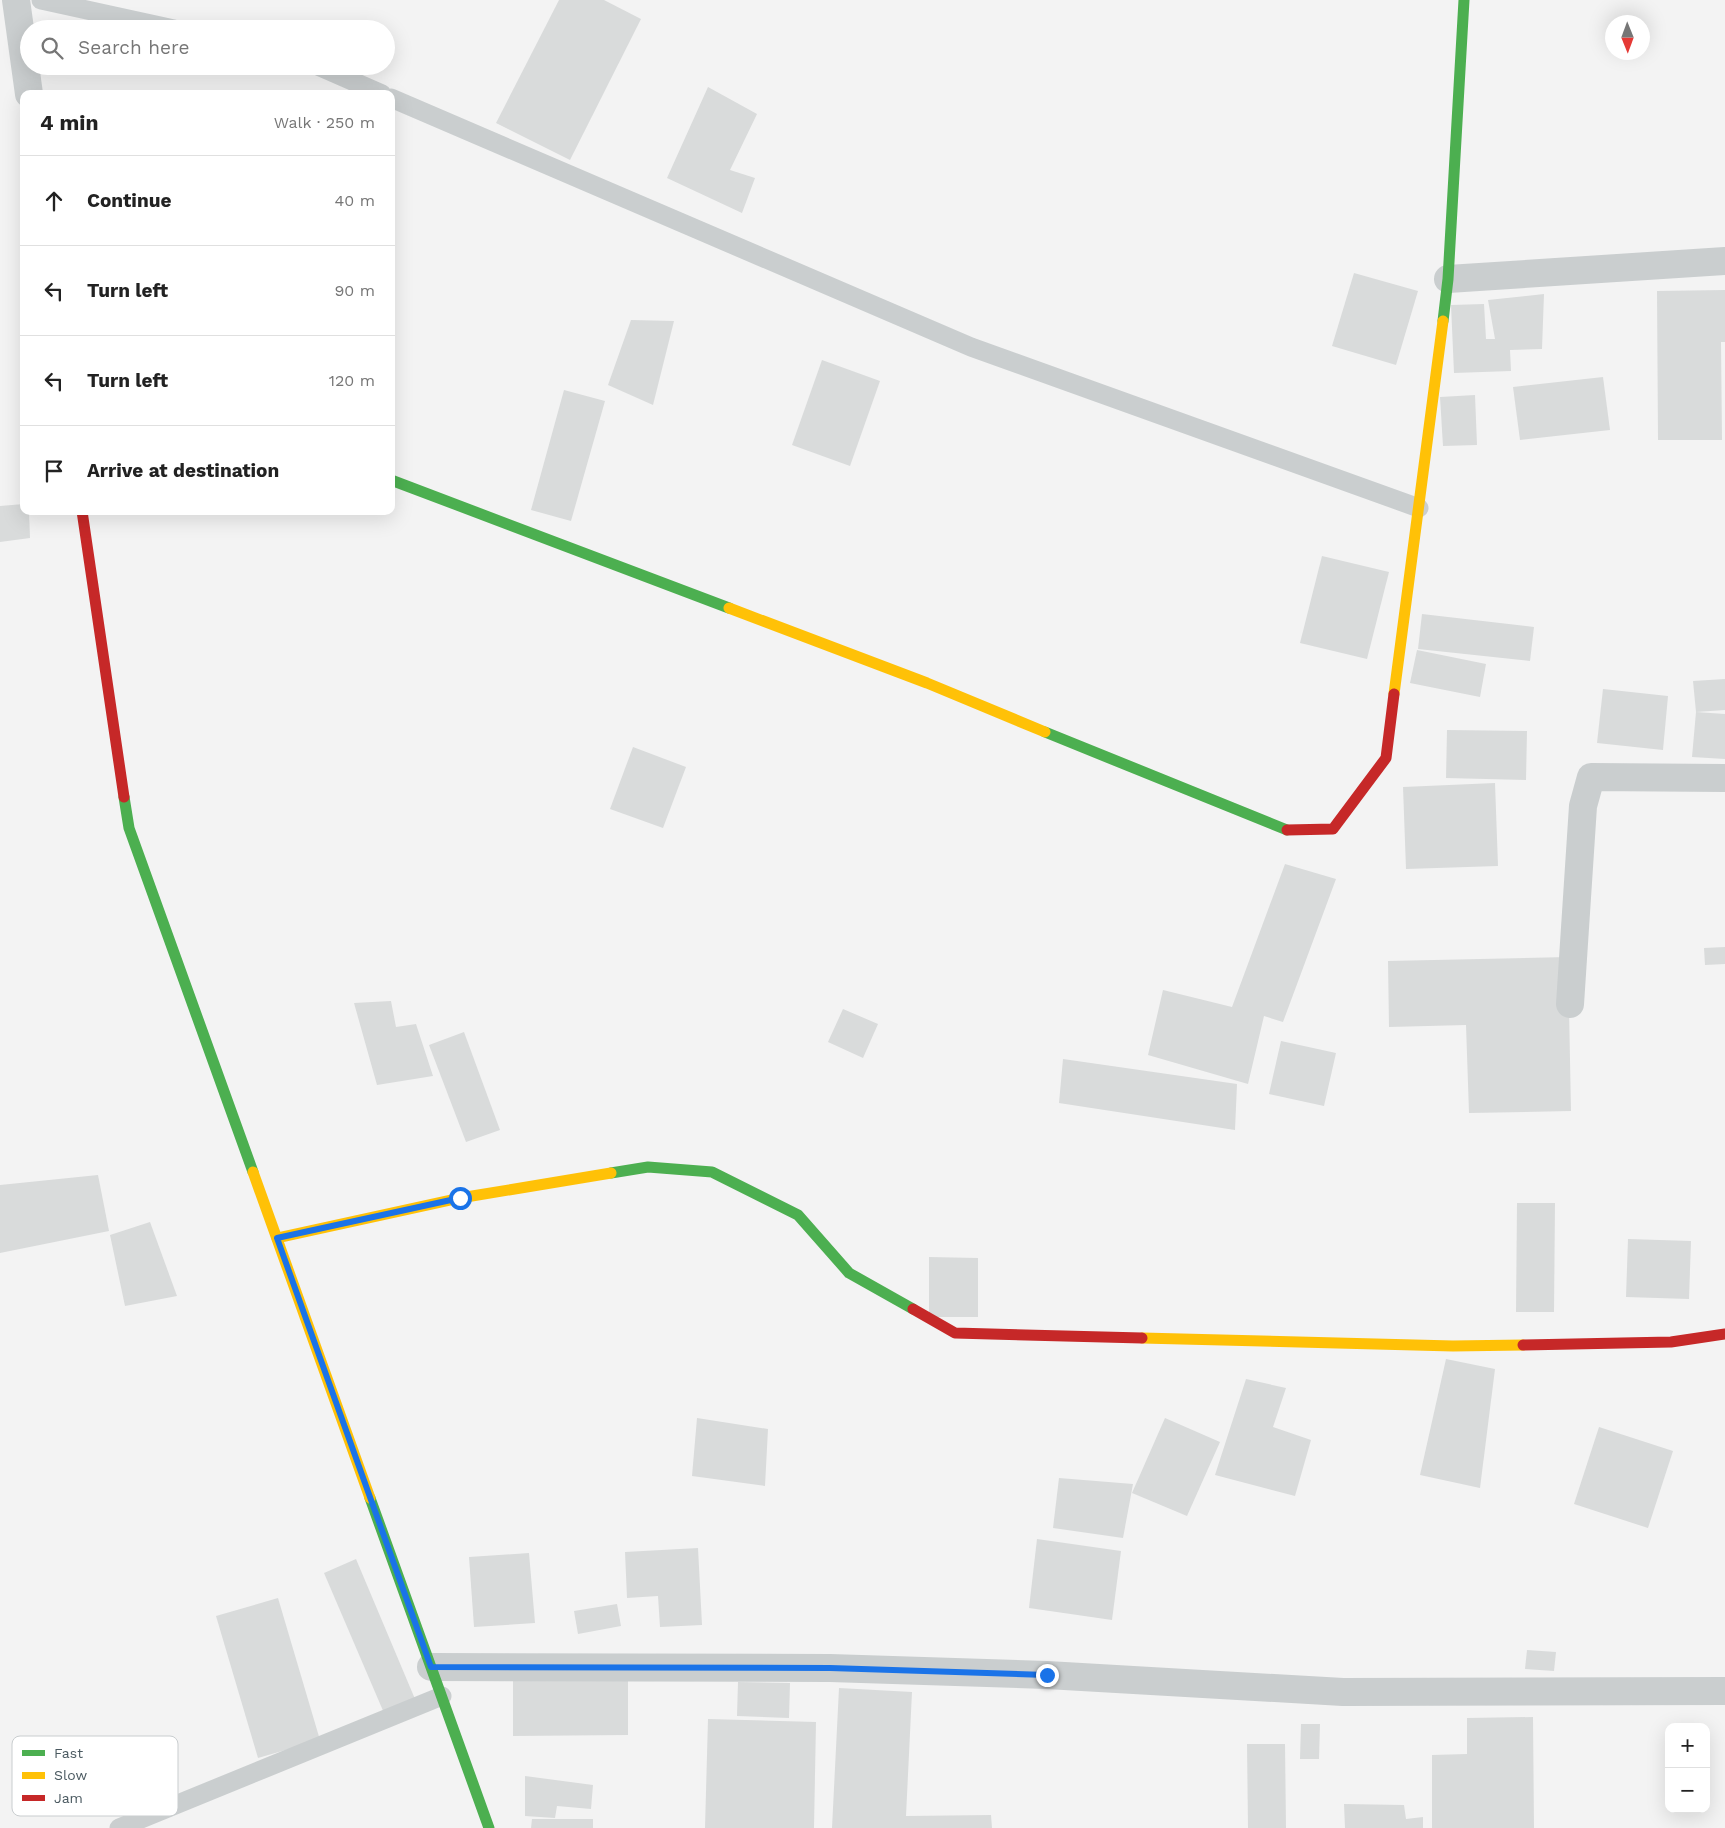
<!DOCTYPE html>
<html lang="en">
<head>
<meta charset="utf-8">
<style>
	:root { --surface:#fff; --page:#f6f6f6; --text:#222; --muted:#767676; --line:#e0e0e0 }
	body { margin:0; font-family:"Work Sans",sans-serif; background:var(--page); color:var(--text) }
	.controls { position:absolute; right:15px; bottom:15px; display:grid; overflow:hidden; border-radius:10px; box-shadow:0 5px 20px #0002 }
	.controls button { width:45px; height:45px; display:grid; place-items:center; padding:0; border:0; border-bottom:1px solid var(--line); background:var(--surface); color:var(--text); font:25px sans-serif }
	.compass { position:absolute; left:1605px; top:15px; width:45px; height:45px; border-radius:50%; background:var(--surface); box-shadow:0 5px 20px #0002; rotate:179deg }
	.stop { position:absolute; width:15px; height:15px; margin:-11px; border:4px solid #1a73e8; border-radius:50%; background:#fff }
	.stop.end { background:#1a73e8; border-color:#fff; box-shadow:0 1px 5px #0008 }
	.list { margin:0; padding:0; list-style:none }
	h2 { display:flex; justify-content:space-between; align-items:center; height:65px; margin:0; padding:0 20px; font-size:21px }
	h2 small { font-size:16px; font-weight:400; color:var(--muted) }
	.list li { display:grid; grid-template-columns:32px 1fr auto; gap:15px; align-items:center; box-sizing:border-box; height:90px; padding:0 20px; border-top:1px solid var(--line) }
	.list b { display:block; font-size:19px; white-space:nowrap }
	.list em { font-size:16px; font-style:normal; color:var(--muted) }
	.icon { flex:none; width:28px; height:28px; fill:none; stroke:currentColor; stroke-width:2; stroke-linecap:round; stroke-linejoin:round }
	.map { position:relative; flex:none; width:1725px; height:1828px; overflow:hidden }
	.search { position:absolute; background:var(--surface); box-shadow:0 5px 20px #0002; left:20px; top:20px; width:375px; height:55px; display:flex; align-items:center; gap:12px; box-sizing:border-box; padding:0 18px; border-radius:28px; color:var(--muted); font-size:19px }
	.panel { position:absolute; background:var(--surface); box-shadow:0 5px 20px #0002; left:20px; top:90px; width:375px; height:425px; border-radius:10px }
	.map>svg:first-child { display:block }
	.building { fill:#d9dbdb }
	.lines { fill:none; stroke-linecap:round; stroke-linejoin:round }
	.lane { stroke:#cacecf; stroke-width:19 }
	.street { stroke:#cacecf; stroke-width:28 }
	.fast { stroke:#4caf50; stroke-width:11 }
	.slow { stroke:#ffc107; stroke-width:11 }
	.jam { stroke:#c62828; stroke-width:11 }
	.route { stroke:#1a73e8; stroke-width:6 }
	.key { fill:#fff; stroke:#c9cdcf; stroke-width:1 }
	.key-label { font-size:14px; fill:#4a5960 }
</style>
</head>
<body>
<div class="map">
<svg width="1725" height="1828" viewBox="0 0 1725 1828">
	<rect width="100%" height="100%" fill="#f3f3f3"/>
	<g class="building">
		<path d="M 559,0 L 604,0 L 641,19 L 570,160 L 496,123 Z"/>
		<path d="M 708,87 L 757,114 L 730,170 L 755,178 L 742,213 L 667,178 Z"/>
		<path d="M 1354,273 L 1418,291 L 1396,365 L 1332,346 Z"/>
		<path d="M 1725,290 L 1725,342 L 1721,342 L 1722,440 L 1658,440 L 1657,291 Z"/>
		<path d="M 1544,294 L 1542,349 L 1510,350 L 1511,371 L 1454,373 L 1451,305 L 1484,304 L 1486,339 L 1495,339 L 1488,300 Z"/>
		<path d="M 631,320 L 674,321 L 653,405 L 608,385 Z"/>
		<path d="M 822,360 L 880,381 L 850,466 L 792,445 Z"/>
		<path d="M 1603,377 L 1610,430 L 1520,440 L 1513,387 Z"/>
		<path d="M 564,390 L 605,401 L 571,521 L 531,510 Z"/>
		<path d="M 1475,395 L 1477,445 L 1443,446 L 1440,397 Z"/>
		<path d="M 24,504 L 24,511 L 29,511 L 30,538 L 0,542 L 0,506 Z"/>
		<path d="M 1322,556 L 1389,572 L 1367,659 L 1300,643 Z"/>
		<path d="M 1422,614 L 1534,627 L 1530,661 L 1418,649 Z"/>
		<path d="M 1417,650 L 1486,664 L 1480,697 L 1410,683 Z"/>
		<path d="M 1725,679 L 1725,710 L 1696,712 L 1693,681 Z"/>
		<path d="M 1603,689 L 1668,696 L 1663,750 L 1597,743 Z"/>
		<path d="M 1696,712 L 1725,714 L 1725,759 L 1692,757 Z"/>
		<path d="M 1447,730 L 1527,731 L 1526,780 L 1446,778 Z"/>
		<path d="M 633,747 L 686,767 L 663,828 L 610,809 Z"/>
		<path d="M 1495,783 L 1498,866 L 1406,869 L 1403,787 Z"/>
		<path d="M 1285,864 L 1336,879 L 1283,1022 L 1264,1016 L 1248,1084 L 1148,1055 L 1163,990 L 1232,1007 Z"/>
		<path d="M 1725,947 L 1725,964 L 1705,965 L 1704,948 Z"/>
		<path d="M 1568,957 L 1571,1111 L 1469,1113 L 1466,1025 L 1389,1027 L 1388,961 Z"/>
		<path d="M 391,1001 L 396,1027 L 416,1024 L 433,1076 L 377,1085 L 354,1003 Z"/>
		<path d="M 843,1009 L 878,1024 L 863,1058 L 828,1042 Z"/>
		<path d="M 464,1032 L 500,1130 L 466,1142 L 429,1045 Z"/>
		<path d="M 1281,1041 L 1336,1053 L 1324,1106 L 1269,1094 Z"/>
		<path d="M 1063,1059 L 1237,1084 L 1235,1130 L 1059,1103 Z"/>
		<path d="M 98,1175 L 109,1231 L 0,1253 L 0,1185 Z"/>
		<path d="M 1517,1203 L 1555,1203 L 1554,1312 L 1516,1312 Z"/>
		<path d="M 150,1222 L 177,1296 L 125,1306 L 110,1235 Z"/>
		<path d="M 1628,1239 L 1691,1241 L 1689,1299 L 1626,1297 Z"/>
		<path d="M 929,1257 L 978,1258 L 978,1317 L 929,1317 Z"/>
		<path d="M 1446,1359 L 1495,1369 L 1480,1488 L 1420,1475 Z"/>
		<path d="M 1246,1379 L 1286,1388 L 1273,1427 L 1311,1440 L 1295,1496 L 1215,1475 Z"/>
		<path d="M 697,1418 L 768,1429 L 765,1486 L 692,1476 Z"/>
		<path d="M 1165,1418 L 1220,1442 L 1187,1516 L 1132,1493 Z"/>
		<path d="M 1599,1427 L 1673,1451 L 1648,1528 L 1574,1504 Z"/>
		<path d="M 1059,1478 L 1133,1484 L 1123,1538 L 1053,1528 Z"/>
		<path d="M 1037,1539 L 1121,1551 L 1112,1620 L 1029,1608 Z"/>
		<path d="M 698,1548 L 702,1625 L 660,1627 L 658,1596 L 627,1598 L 625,1552 Z"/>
		<path d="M 529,1553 L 535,1623 L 474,1627 L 469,1557 Z"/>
		<path d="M 356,1559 L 415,1699 L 384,1713 L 324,1573 Z"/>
		<path d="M 278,1598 L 320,1740 L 258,1758 L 216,1616 Z"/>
		<path d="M 617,1604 L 621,1626 L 578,1634 L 574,1611 Z"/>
		<path d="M 1527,1650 L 1556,1652 L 1554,1671 L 1525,1669 Z"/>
		<path d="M 628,1675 L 628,1735 L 513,1736 L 513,1676 Z"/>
		<path d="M 738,1682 L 790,1683 L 789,1718 L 737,1716 Z"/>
		<path d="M 839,1688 L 912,1692 L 906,1816 L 991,1815 L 992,1828 L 832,1828 Z"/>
		<path d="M 1533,1717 L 1534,1828 L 1432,1828 L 1432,1755 L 1467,1754 L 1467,1718 Z"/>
		<path d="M 708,1719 L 816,1722 L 814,1828 L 705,1828 Z"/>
		<path d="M 1301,1724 L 1320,1724 L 1319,1759 L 1300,1759 Z"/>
		<path d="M 1247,1744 L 1285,1744 L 1286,1828 L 1248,1828 Z"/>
		<path d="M 525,1776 L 593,1785 L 591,1809 L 557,1806 L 555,1818 L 525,1816 Z"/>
		<path d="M 1344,1804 L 1404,1805 L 1406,1819 L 1423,1817 L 1423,1828 L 1345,1828 Z"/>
		<path d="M 532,1819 L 593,1819 L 593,1828 L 531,1828 Z"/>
	</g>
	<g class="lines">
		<g class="lane">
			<path d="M 41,0 L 174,29"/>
			<path d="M 318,66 L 382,94"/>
			<path d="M 391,98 L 971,347 L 1419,508"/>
			<path d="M 119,1828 L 442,1696"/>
		</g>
		<g class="street">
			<path d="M 16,0 L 29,94"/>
			<path d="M 1448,279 L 1725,261"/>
			<path d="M 1570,1004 L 1583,806 L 1591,777 L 1725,778"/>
			<path d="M 431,1667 L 830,1668 L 1047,1675 L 1343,1692 L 1725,1691"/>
		</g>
		<g class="fast">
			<path d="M 1443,321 L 1448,279 L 1464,0"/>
			<path d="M 391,480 L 729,608"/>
			<path d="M 1045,732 L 1287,830"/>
			<path d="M 124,797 L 129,828 L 253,1172"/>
			<path d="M 611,1173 L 648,1167 L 712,1172 L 798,1215 L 849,1273 L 913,1309"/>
			<path d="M 370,1498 L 489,1828"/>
		</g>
		<g class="slow">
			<path d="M 729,608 L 927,683 L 1045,732"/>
			<path d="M 1394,694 L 1443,321"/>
			<path d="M 253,1172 L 370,1498"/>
			<path d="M 277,1238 L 460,1198 L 611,1173"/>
			<path d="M 1142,1338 L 1453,1346 L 1523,1345"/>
		</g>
		<g class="jam">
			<path d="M 82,511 L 124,797"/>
			<path d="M 1287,830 L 1333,829 L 1386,758 L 1394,694"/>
			<path d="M 913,1309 L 955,1333 L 1142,1338"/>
			<path d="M 1523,1345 L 1671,1342 L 1725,1334"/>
		</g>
	</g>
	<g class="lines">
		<path class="route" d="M 460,1198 L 277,1238 L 431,1667 L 830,1668 L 1047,1675"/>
	</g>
	<rect x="12" y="1736" width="166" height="80" rx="8" class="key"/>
	<rect x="22" y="1750" width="23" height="6" fill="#4caf50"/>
	<rect x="22" y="1772" width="23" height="7" fill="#ffc107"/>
	<rect x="22" y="1795" width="23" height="6" fill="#c62828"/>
	<g class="key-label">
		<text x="54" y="1758">Fast</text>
		<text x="54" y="1780">Slow</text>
		<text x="54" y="1803">Jam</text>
	</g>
</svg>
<div class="controls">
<button>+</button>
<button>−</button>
</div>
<svg class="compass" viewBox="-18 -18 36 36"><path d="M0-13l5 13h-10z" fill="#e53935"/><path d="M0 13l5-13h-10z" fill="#767676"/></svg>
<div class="stop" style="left:460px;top:1198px"></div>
<div class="stop end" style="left:1047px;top:1675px"></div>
<div class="search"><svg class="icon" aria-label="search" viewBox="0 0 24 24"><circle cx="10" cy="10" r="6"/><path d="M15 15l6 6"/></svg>Search here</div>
<section class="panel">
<h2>4 min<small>Walk · 250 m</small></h2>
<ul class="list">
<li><svg class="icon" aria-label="ahead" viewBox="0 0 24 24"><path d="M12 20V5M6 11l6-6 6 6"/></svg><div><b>Continue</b></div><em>40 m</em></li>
<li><svg class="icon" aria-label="left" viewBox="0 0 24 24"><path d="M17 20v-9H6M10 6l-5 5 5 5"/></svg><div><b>Turn left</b></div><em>90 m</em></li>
<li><svg class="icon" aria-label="left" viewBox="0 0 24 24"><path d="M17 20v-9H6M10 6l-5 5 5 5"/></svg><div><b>Turn left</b></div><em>120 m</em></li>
<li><svg class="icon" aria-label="arrive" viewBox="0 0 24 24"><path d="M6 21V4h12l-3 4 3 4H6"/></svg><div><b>Arrive at destination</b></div></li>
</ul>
</section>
</div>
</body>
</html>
